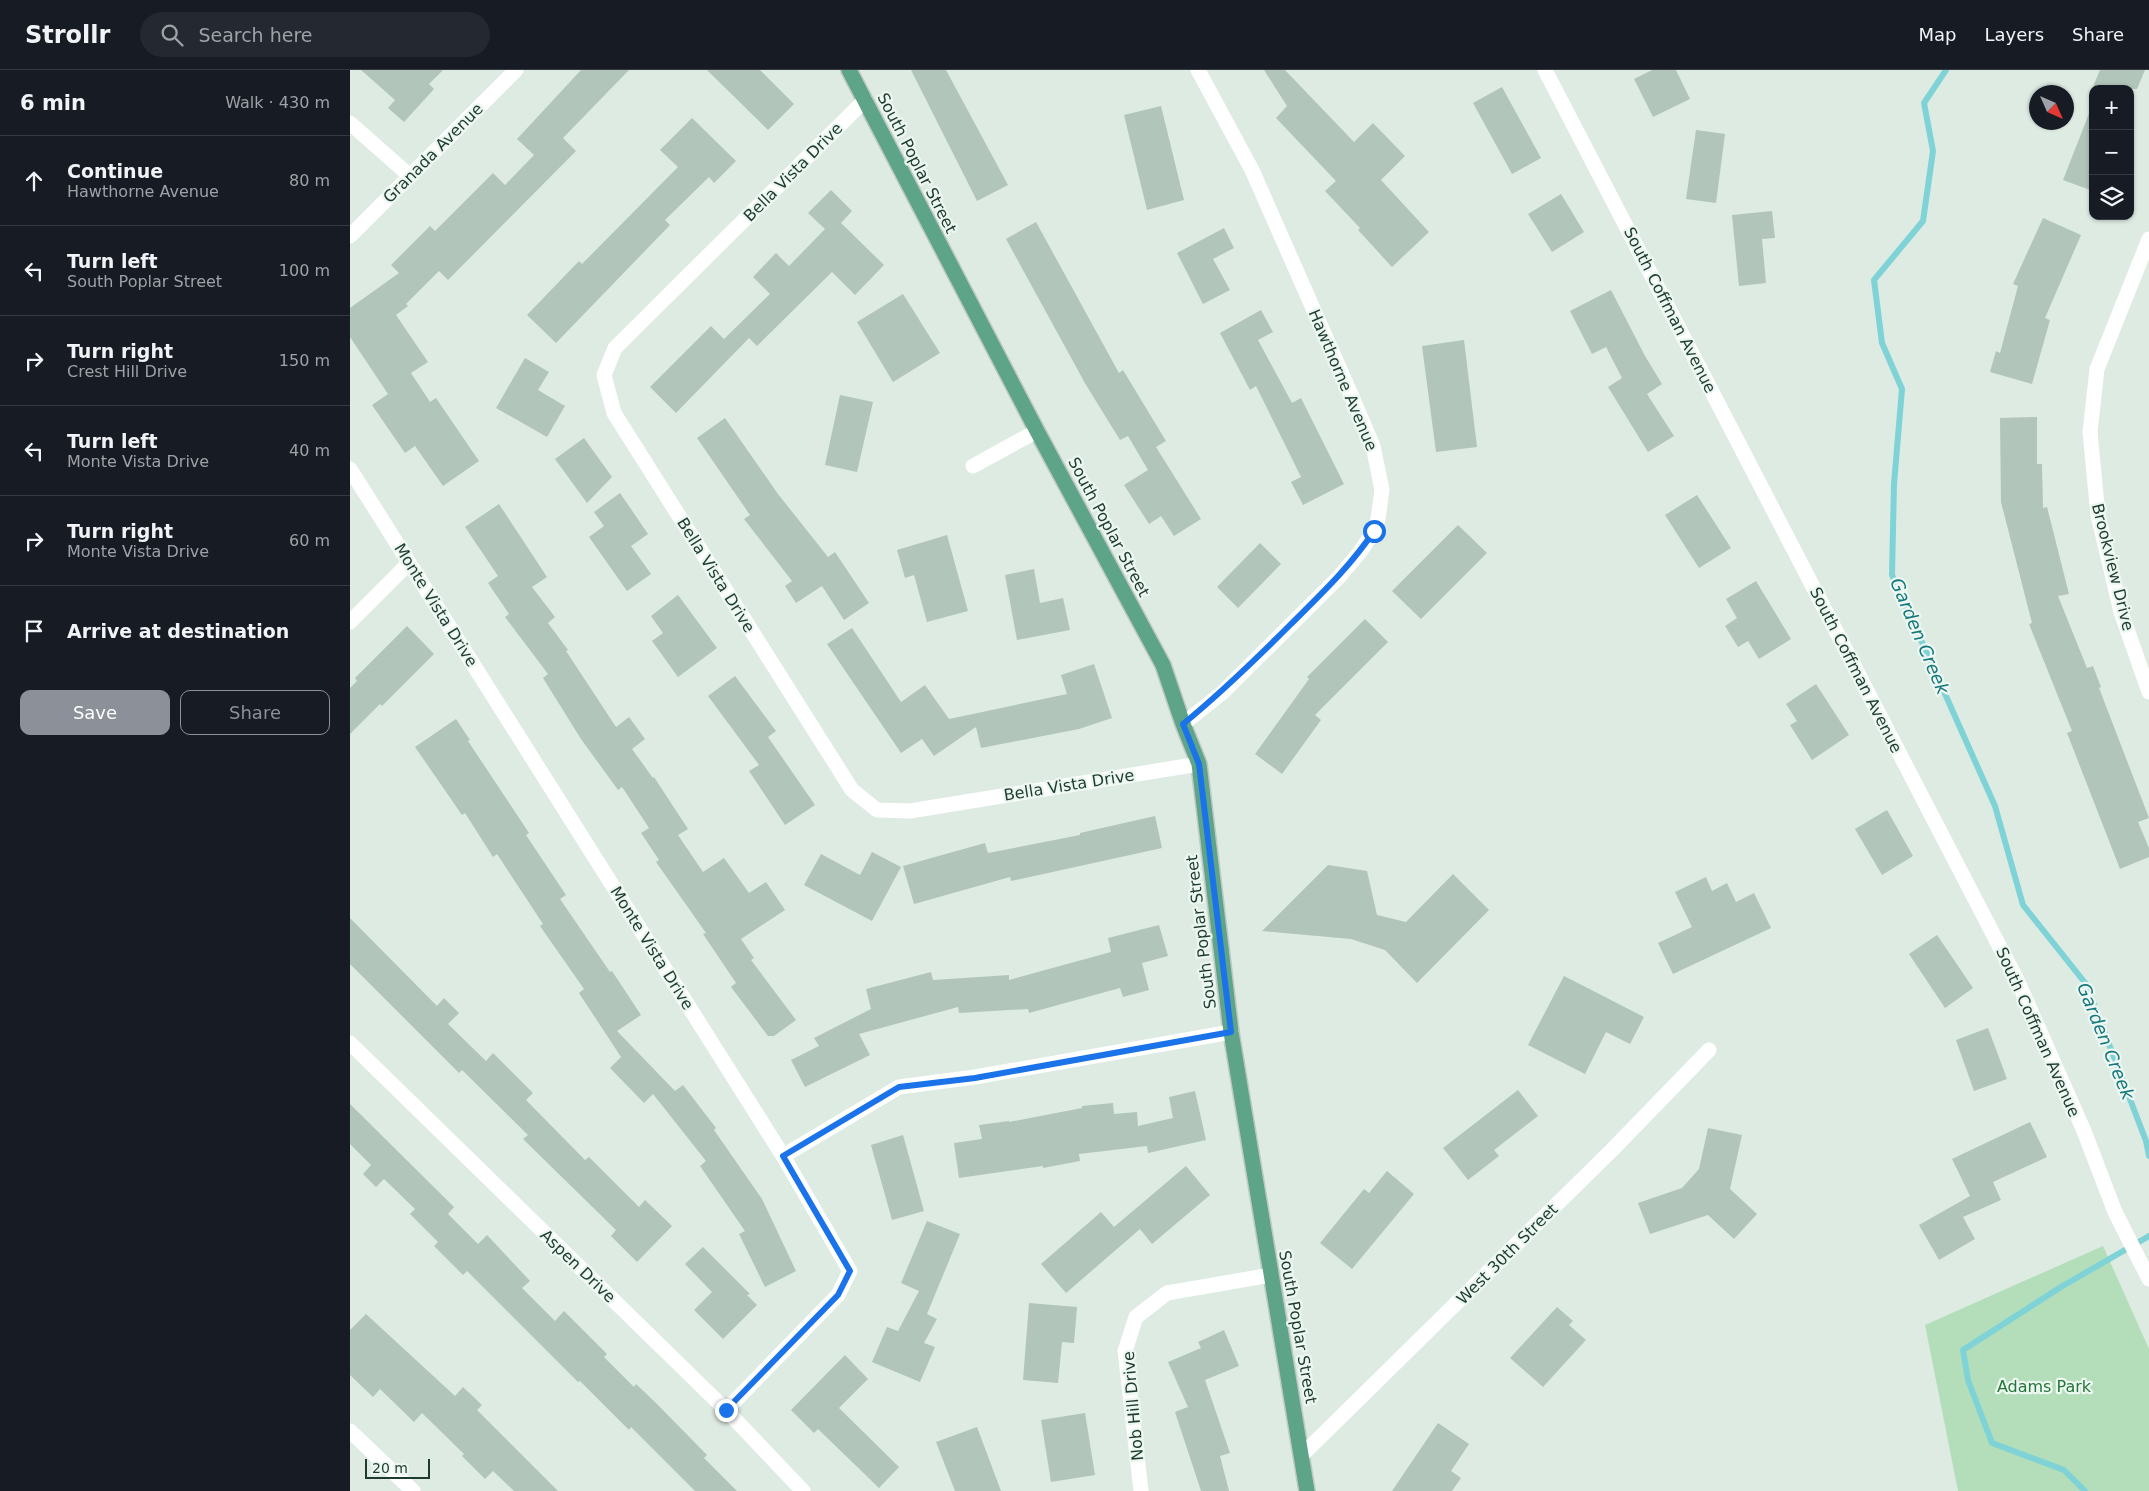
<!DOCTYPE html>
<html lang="en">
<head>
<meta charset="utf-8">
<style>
	:root { --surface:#171b24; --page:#242831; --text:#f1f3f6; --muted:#9ea1a6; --line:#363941; --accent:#8c9099 }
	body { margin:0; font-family:"DejaVu Sans",sans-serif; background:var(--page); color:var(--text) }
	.controls { position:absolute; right:15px; top:15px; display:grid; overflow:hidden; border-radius:10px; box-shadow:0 1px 4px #0004 }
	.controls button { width:45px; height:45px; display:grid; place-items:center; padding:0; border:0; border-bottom:1px solid var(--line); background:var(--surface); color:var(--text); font:25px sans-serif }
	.compass { position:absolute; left:1679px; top:15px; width:45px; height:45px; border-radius:50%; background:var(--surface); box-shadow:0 1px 4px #0004; rotate:135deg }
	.scale { position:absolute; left:15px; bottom:12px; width:65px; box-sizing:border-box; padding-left:5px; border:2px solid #1d3b2f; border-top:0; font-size:14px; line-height:18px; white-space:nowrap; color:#1d3b2f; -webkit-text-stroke:4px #edf7f1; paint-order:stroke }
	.stop { position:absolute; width:15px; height:15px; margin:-11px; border:4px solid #1a73e8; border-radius:50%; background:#fff }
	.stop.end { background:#1a73e8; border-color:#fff; box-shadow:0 1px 5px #0008 }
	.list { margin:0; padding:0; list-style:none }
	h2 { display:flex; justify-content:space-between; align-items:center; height:65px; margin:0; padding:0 20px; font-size:21px }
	h2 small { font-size:16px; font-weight:400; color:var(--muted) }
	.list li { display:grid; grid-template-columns:32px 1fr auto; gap:15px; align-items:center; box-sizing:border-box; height:90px; padding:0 20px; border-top:1px solid var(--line) }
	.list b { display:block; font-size:19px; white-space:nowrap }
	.list p { margin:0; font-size:16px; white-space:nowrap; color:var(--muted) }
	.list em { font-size:16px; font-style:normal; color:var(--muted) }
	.actions { display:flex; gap:10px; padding:15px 20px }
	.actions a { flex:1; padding:11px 0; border:1px solid var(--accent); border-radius:10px; text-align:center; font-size:18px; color:var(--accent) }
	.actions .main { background:var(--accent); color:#fff }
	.icon { flex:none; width:28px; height:28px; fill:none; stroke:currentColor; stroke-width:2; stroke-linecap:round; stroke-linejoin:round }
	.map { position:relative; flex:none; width:1799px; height:1421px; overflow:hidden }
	header { display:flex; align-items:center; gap:30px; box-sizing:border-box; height:70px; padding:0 25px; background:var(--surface); border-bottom:1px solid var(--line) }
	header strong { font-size:24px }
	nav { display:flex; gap:28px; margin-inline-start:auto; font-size:18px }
	.search { width:350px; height:45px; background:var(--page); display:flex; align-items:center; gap:12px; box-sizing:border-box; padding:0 18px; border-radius:28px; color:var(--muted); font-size:19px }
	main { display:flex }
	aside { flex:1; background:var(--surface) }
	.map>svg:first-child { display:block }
	.green { fill:#b3deb9 }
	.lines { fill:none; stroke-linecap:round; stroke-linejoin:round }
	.stream { stroke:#7fd3d6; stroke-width:6 }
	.building { fill:#b2c5bb }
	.major-casing { stroke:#c0c8c5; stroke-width:18 }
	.minor { stroke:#fff; stroke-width:15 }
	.major { stroke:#5da489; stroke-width:15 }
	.route { stroke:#1a73e8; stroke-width:6 }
	.labels { text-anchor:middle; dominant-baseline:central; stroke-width:4.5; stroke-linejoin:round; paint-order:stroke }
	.street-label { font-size:16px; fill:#1d3b2f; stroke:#edf7f1 }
	.park-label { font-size:16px; fill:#247539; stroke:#edf7f1 }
	.water-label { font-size:18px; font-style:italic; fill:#13777b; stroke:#edf7f1 }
</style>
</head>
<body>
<header>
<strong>Strollr</strong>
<div class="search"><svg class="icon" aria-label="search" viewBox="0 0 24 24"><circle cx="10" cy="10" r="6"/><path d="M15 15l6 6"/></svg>Search here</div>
<nav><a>Map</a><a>Layers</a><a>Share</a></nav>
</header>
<main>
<aside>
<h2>6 min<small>Walk · 430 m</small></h2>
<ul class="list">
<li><svg class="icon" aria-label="ahead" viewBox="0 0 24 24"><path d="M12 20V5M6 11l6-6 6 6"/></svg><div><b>Continue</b><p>Hawthorne Avenue</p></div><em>80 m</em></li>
<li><svg class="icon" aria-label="left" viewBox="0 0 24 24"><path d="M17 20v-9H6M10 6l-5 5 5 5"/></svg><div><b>Turn left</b><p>South Poplar Street</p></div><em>100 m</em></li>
<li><svg class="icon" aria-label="right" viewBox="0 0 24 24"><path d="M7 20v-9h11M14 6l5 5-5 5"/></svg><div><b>Turn right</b><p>Crest Hill Drive</p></div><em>150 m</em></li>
<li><svg class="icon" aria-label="left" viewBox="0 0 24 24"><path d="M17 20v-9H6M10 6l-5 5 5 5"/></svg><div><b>Turn left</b><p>Monte Vista Drive</p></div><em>40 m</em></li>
<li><svg class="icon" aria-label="right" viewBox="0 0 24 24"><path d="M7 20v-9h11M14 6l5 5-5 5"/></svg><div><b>Turn right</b><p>Monte Vista Drive</p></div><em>60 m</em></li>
<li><svg class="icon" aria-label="arrive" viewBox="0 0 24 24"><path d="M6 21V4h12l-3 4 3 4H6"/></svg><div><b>Arrive at destination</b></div></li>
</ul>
<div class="actions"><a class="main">Save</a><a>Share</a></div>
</aside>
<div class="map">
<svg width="1799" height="1421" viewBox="0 0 1799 1421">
	<rect width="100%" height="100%" fill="#ddebe3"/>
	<path class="green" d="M 1753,1176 L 1799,1279 L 1799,1421 L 1608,1421 L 1575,1255 Z"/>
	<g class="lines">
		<g class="stream">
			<path d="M 1596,0 L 1574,33 L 1583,81 L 1573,151 L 1524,210 L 1532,273 L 1552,319 L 1544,414 L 1542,505 L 1645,736 L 1673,835 L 1736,914 L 1796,1071 L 1799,1086"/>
			<path d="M 1735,1421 L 1714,1400 L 1642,1373 L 1618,1310 L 1613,1280 L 1711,1217 L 1799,1166"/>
		</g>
	</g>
	<g class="building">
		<path d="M 11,0 L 93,0 L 79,14 L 84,19 L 54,52 L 38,38 L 45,30 Z"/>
		<path d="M 231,0 L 279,0 L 213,68 L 226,81 L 98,210 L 89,201 L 56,234 L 58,236 L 46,245 L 78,292 L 61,303 L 80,332 L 86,328 L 129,391 L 93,416 L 65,376 L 55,383 L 22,335 L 38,324 L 0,267 L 0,238 L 49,203 L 41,195 L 80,156 L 85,161 L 143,103 L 155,115 L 184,85 L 167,69 Z"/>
		<path d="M 357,0 L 410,0 L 444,34 L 418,60 Z"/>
		<path d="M 561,0 L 596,0 L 658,115 L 627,131 Z"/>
		<path d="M 914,0 L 935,0 L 1004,72 L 1023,53 L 1055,86 L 1031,110 L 1079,162 L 1042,197 L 1008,160 L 1010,158 L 975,121 L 986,111 L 926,48 L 937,36 Z"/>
		<path d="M 1302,0 L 1326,0 L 1340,29 L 1303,47 L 1284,9 Z"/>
		<path d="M 1750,0 L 1795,0 L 1787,19 L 1742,19 Z"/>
		<path d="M 1152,17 L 1191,88 L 1162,104 L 1123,33 Z"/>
		<path d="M 811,36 L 834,130 L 797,140 L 774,45 Z"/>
		<path d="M 1742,36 L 1743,37 L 1743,121 L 1713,110 Z"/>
		<path d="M 342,48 L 386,91 L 364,113 L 359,107 L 315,150 L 320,155 L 206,273 L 177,245 L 229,191 L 232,194 L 328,97 L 310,80 Z"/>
		<path d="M 1346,60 L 1375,64 L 1366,133 L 1336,129 Z"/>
		<path d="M 481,120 L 502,141 L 491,153 L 534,195 L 505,225 L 482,202 L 407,276 L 399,268 L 326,343 L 300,317 L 361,256 L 374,269 L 420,224 L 403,207 L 426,183 L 439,196 L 475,159 L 458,143 Z"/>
		<path d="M 1211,124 L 1234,162 L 1202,182 L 1178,144 Z"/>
		<path d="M 1422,141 L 1425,168 L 1412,169 L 1416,213 L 1389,216 L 1382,145 Z"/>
		<path d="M 1693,148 L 1731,165 L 1695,248 L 1700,250 L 1682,314 L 1640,302 L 1646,281 L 1650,283 L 1668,216 L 1663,214 Z"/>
		<path d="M 686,152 L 769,303 L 773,300 L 816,371 L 806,377 L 851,449 L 824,466 L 811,446 L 799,454 L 774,415 L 798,400 L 778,366 L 770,370 L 736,315 L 656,169 Z"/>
		<path d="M 874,158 L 884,178 L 863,189 L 880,220 L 853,234 L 827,183 Z"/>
		<path d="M 1261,220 L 1295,286 L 1312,314 L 1297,324 L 1324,366 L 1298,382 L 1258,317 L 1272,308 L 1256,277 L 1242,284 L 1220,241 Z"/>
		<path d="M 553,224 L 590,283 L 543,312 L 507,252 Z"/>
		<path d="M 911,240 L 923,262 L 908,270 L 942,333 L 951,328 L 994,414 L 953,435 L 941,412 L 951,407 L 906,316 L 900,320 L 870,263 Z"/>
		<path d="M 1114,270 L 1127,377 L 1086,382 L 1072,276 Z"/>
		<path d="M 175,288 L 199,302 L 188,320 L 215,336 L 197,367 L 146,338 Z"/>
		<path d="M 490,325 L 523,332 L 507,402 L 475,395 Z"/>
		<path d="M 1687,347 L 1687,394 L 1692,394 L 1693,438 L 1697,437 L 1719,524 L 1708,526 L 1737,598 L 1743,596 L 1751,617 L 1749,618 L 1799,748 L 1788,752 L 1799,778 L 1799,787 L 1770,799 L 1717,663 L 1722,661 L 1679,554 L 1682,553 L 1651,432 L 1650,348 Z"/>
		<path d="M 375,348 L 428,424 L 478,487 L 485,482 L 519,533 L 494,550 L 472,516 L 446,533 L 435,516 L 442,511 L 394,449 L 400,445 L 347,368 Z"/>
		<path d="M 234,368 L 262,407 L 237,433 L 205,389 Z"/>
		<path d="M 270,423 L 298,464 L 281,476 L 301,504 L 277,521 L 239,467 L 254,456 L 244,442 Z"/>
		<path d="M 1347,425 L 1381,478 L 1349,498 L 1315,445 Z"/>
		<path d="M 149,434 L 197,507 L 182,517 L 205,547 L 198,553 L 218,580 L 216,581 L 266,657 L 279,647 L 295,669 L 282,679 L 303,708 L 304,707 L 338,759 L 328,765 L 353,802 L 374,788 L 399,823 L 416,812 L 435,840 L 391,869 L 404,888 L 401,890 L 446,950 L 424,966 L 418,966 L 381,917 L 386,913 L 353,864 L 356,863 L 306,792 L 309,790 L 291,763 L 299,758 L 272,717 L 268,720 L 231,669 L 193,608 L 198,604 L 155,547 L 159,544 L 138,513 L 148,506 L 115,457 Z"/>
		<path d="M 1108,455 L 1137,483 L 1071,549 L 1042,521 Z"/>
		<path d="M 597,465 L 618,541 L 577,552 L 564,505 L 555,508 L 547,480 Z"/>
		<path d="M 910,473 L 931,494 L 888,538 L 867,517 Z"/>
		<path d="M 684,499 L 690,533 L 713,528 L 720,560 L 667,570 L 655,505 Z"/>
		<path d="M 1406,511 L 1441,569 L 1409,589 L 1398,571 L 1388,577 L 1375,556 L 1387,548 L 1376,529 Z"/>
		<path d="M 328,525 L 367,578 L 328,607 L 302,571 L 313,563 L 301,546 Z"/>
		<path d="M 1015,549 L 1038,572 L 965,645 L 971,650 L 932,704 L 905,684 L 959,609 L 957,607 Z"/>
		<path d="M 57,556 L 84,584 L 32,636 L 30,634 L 0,664 L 0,618 L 7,611 L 5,608 Z"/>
		<path d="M 502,558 L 551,632 L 575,615 L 599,649 L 717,624 L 711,605 L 744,594 L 762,648 L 729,659 L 631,678 L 626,657 L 584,686 L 572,669 L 551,683 L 477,574 Z"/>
		<path d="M 385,606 L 426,661 L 418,667 L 465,735 L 435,755 L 399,701 L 409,695 L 358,626 Z"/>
		<path d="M 1466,614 L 1499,665 L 1462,690 L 1440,655 L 1447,651 L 1436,634 Z"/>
		<path d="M 106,649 L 120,670 L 118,671 L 179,763 L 176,765 L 216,825 L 210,829 L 260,902 L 262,901 L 291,945 L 267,961 L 325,1021 L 333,1015 L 366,1058 L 364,1060 L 412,1129 L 446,1201 L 415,1217 L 389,1164 L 395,1161 L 350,1096 L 356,1091 L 303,1024 L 294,1033 L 260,998 L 271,987 L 229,923 L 234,919 L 190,856 L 193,854 L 147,784 L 143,787 L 115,743 L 112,745 L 65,677 Z"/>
		<path d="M 1537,740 L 1563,786 L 1532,805 L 1505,759 Z"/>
		<path d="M 805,746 L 812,778 L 661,811 L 660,807 L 564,834 L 553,796 L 635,773 L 638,783 L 730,765 L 730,763 Z"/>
		<path d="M 522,782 L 551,797 L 522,851 L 454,815 L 471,784 L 510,805 Z"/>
		<path d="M 978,795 L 1017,801 L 1027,845 L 1056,852 L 1103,804 L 1139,840 L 1067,913 L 1035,880 L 1001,869 L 912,861 Z"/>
		<path d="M 1356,807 L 1362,821 L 1377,813 L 1386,832 L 1404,823 L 1421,858 L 1323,904 L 1308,873 L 1342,857 L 1325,822 Z"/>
		<path d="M 0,848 L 87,936 L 94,928 L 109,943 L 98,954 L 136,991 L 143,983 L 183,1023 L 176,1030 L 235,1090 L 239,1087 L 289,1137 L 295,1130 L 322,1156 L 287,1192 L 261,1166 L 266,1160 L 173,1069 L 178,1065 L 112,1000 L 109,1003 L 0,894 Z"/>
		<path d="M 809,855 L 818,886 L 792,893 L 799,920 L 773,927 L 770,918 L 679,943 L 678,939 L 609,943 L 608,937 L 509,964 L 520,985 L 455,1017 L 441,990 L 469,976 L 464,968 L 521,939 L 516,919 L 581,902 L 583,910 L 659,905 L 659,910 L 761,882 L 758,868 Z"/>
		<path d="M 1587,865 L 1623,918 L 1595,938 L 1559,884 Z"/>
		<path d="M 1214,906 L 1294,947 L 1280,974 L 1256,962 L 1235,1004 L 1178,975 Z"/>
		<path d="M 1638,958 L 1657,1009 L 1624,1021 L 1606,970 Z"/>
		<path d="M 1168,1020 L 1188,1046 L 1144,1080 L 1149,1086 L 1118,1110 L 1093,1078 Z"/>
		<path d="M 845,1021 L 856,1070 L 798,1083 L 797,1076 L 729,1084 L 730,1091 L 693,1098 L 693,1096 L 609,1108 L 604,1073 L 632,1069 L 629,1055 L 659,1051 L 659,1052 L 732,1038 L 732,1036 L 763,1033 L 764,1044 L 787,1042 L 788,1056 L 823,1048 L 819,1027 Z"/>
		<path d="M 0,1034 L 104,1137 L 98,1144 L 128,1174 L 137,1165 L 180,1211 L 172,1218 L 205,1251 L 214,1241 L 257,1284 L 254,1287 L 284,1317 L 286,1314 L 306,1333 L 357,1385 L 354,1388 L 387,1421 L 345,1421 L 281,1357 L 279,1360 L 230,1311 L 228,1312 L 117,1201 L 113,1205 L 84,1176 L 88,1172 L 60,1144 L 65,1139 L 34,1109 L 26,1117 L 13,1104 L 21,1095 L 0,1074 Z"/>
		<path d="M 1680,1052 L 1697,1087 L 1643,1112 L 1651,1130 L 1613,1147 L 1625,1169 L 1589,1190 L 1569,1155 L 1620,1126 L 1602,1089 Z"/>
		<path d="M 1358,1058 L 1392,1065 L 1380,1119 L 1407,1144 L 1384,1169 L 1358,1145 L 1300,1164 L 1288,1133 L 1332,1118 L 1349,1099 Z"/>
		<path d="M 553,1065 L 574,1141 L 542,1150 L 521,1075 Z"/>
		<path d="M 836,1096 L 860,1125 L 802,1174 L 790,1159 L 716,1223 L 691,1194 L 751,1142 L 764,1157 Z"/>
		<path d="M 1037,1101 L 1064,1124 L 1002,1199 L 970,1173 L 1014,1119 L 1019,1123 Z"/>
		<path d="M 577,1151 L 610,1164 L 577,1244 L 587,1249 L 574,1273 L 585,1277 L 570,1312 L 522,1292 L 537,1257 L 548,1261 L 569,1221 L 551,1213 Z"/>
		<path d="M 353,1177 L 400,1224 L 397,1225 L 407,1235 L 373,1269 L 344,1240 L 362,1222 L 335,1194 Z"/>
		<path d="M 679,1233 L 727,1237 L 724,1273 L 712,1272 L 708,1313 L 673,1310 Z"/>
		<path d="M 1207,1237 L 1223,1251 L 1219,1255 L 1236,1270 L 1193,1317 L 1160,1288 Z"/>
		<path d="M 16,1244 L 105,1326 L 113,1317 L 132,1335 L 127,1340 L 208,1421 L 164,1421 L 143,1401 L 135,1409 L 112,1386 L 114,1384 L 72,1343 L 64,1352 L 30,1319 L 23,1327 L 0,1305 L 0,1260 Z"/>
		<path d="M 874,1260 L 889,1296 L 855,1310 L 880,1383 L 870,1386 L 879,1421 L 851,1421 L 825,1342 L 838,1337 L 818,1292 L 851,1278 L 848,1272 Z"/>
		<path d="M 495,1285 L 518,1309 L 489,1338 L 549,1397 L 529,1418 L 468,1359 L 464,1363 L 441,1340 Z"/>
		<path d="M 735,1343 L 745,1405 L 701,1412 L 691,1350 Z"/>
		<path d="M 1088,1353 L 1119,1374 L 1101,1401 L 1111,1408 L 1102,1421 L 1042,1421 Z"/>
		<path d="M 627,1357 L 651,1421 L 605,1421 L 586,1372 Z"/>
	</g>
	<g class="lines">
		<g class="major-casing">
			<path id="major" d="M 499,0 L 687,361 L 813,595 L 833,654 L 849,694 L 881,962 L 957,1421"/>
		</g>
		<g class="minor">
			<path d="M 1195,0 L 1668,912 L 1734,1061 L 1765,1142 L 1799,1209"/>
			<path d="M 515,30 L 265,278 L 254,305 L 264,343 L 502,720 L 527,740 L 560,741 L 849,694"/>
			<path d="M 0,53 L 60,106"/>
			<path d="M 0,166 L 166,0"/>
			<path d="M 1799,169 L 1747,299 L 1740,362 L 1748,445 L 1771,542 L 1799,622"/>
			<path d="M 623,396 L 687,361"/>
			<path d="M 0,399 L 433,1086 L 500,1201 L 488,1225 L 376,1340"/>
			<path d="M 0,552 L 59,493"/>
			<path d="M 833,654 L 872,623 L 989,507 L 1010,482 L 1024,461 L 1028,449 L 1032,420 L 1023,376 L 999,320 L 902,100 L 848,0"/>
			<path d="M 0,973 L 376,1340 L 453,1421"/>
			<path d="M 433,1086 L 549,1017 L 625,1007 L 881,962"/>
			<path d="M 0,1361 L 63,1421"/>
			<path d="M 952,1385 L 1262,1080 L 1359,980"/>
			<path d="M 791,1421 L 775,1281 L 786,1247 L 817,1223 L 921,1205"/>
		</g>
		<use href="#major" class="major"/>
	</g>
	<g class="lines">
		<path class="route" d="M 376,1340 L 488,1225 L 500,1201 L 433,1086 L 549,1017 L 625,1008 L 881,962 L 849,694 L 833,654 C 871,623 905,590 940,555 C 970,525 1000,497 1024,461"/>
	</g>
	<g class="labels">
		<g class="street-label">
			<text transform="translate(83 83) rotate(-45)">Granada Avenue</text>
			<text transform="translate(567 93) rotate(63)">South Poplar Street</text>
			<text transform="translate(443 102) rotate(-45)">Bella Vista Drive</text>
			<text transform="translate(1320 240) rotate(63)">South Coffman Avenue</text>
			<text transform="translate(993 310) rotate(67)">Hawthorne Avenue</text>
			<text transform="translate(759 457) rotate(62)">South Poplar Street</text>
			<text transform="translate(1763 497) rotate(76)">Brookview Drive</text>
			<text transform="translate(366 505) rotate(58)">Bella Vista Drive</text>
			<text transform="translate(86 535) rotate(58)">Monte Vista Drive</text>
			<text transform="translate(1506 600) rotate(63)">South Coffman Avenue</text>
			<text transform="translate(719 715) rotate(-9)">Bella Vista Drive</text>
			<text transform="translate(851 862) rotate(-97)">South Poplar Street</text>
			<text transform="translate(302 878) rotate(58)">Monte Vista Drive</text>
			<text transform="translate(1688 962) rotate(66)">South Coffman Avenue</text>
			<text transform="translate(1157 1184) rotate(-45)">West 30th Street</text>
			<text transform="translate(228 1196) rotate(44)">Aspen Drive</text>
			<text transform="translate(948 1257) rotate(80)">South Poplar Street</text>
			<text transform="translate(783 1336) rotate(-95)">Nob Hill Drive</text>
		</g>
		<g class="park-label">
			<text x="1694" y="1316">Adams Park</text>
		</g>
		<g class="water-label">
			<text transform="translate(1570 566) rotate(67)">Garden Creek</text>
			<text transform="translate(1756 971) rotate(68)">Garden Creek</text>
		</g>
	</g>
</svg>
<div class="controls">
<button>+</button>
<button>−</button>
<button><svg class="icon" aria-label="layers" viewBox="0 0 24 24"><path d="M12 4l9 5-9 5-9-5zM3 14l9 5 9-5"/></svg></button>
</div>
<svg class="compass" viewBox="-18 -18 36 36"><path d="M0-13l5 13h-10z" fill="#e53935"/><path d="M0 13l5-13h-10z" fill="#9ea1a6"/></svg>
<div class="scale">20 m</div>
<div class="stop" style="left:1024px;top:461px"></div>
<div class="stop end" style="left:376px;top:1340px"></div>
</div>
</main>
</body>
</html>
